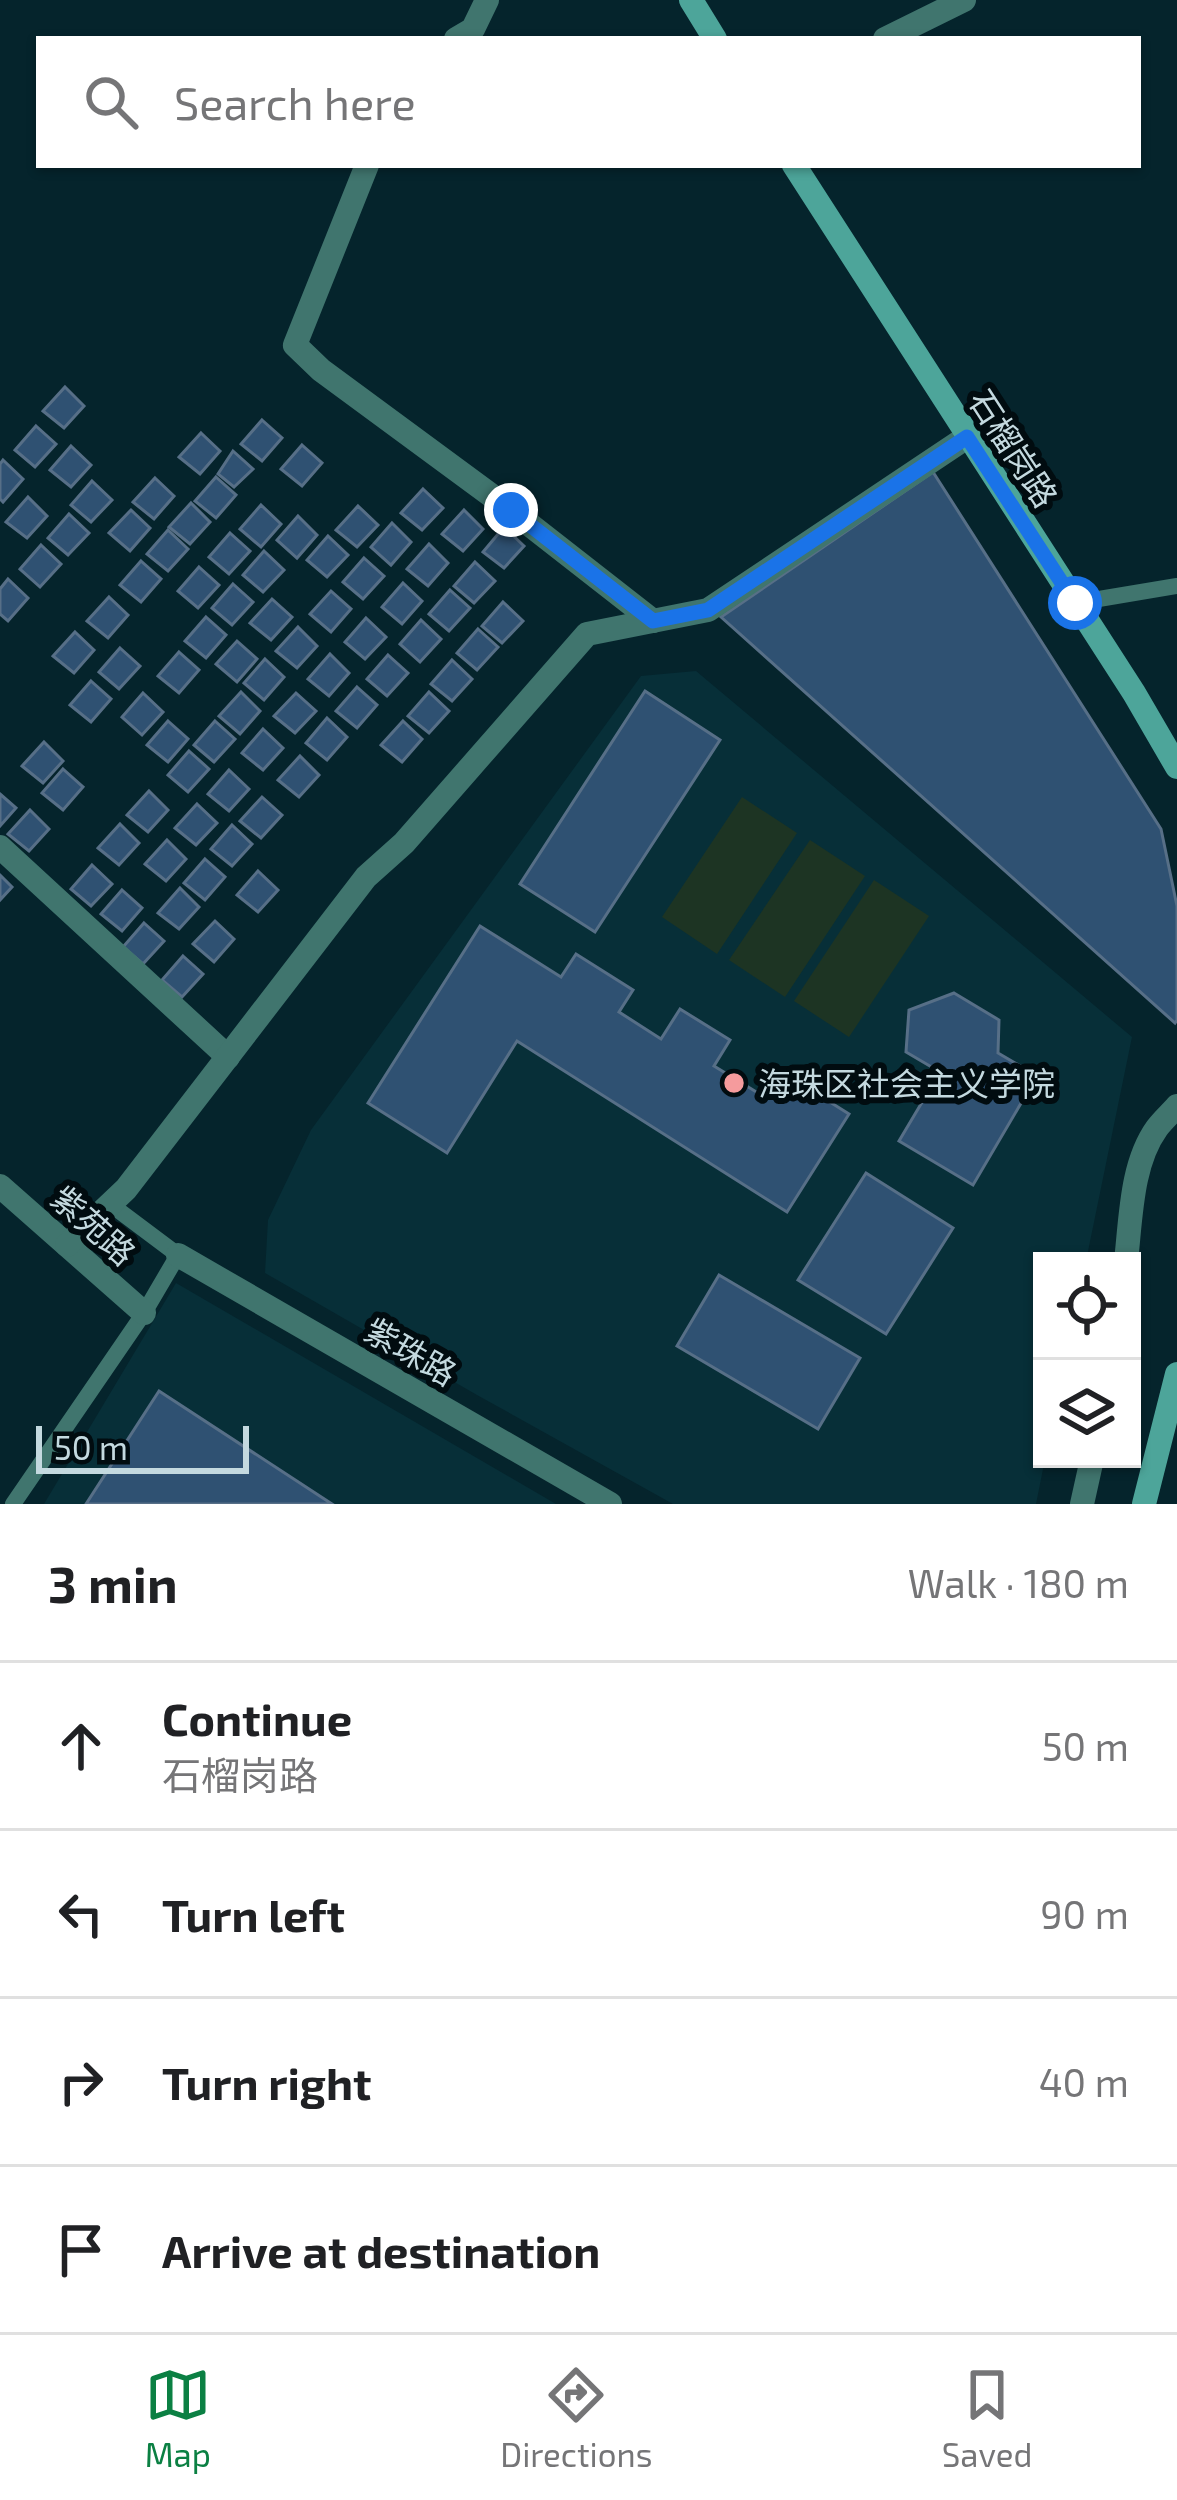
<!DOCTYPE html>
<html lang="en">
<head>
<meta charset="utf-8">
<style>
	:root { --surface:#fff; --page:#f2f2f2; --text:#202124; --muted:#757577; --line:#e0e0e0; --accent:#0b8043 }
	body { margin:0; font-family:"Exo 2","Noto Sans SC",sans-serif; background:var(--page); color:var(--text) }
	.controls { position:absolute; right:36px; bottom:36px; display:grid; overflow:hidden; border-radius:0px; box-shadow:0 3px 9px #0004 }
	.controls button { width:108px; height:108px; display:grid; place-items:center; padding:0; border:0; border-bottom:3px solid var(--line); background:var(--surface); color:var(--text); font:60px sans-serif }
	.scale { position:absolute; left:36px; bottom:30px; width:213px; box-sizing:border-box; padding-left:12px; border:6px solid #c4d9df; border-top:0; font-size:33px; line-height:42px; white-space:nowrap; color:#c4d9df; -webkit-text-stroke:9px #010c10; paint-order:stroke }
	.stop { position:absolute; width:36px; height:36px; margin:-27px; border:9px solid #1a73e8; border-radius:50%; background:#fff }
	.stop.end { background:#1a73e8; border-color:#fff; box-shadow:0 3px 12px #0008 }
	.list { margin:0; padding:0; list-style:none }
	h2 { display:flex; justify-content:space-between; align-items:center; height:156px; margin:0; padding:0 48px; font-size:51px }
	h2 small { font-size:39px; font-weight:400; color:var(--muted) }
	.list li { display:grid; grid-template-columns:78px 1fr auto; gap:36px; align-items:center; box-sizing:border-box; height:168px; padding:0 48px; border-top:3px solid var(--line) }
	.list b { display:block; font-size:45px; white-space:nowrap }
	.list p { margin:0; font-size:39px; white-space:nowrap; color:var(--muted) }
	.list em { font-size:39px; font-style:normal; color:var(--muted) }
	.icon { flex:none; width:66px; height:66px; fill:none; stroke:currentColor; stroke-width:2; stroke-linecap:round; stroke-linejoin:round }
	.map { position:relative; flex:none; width:1177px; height:1504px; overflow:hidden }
	.search { position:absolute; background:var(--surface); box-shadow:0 3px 9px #0004; left:36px; right:36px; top:36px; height:132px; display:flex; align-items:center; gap:30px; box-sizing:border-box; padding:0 42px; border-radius:0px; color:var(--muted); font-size:45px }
	.sheet { height:828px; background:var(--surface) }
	nav { display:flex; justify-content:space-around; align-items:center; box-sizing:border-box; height:168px; border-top:3px solid var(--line); background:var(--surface); font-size:33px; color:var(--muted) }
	nav a { display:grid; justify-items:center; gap:6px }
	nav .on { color:var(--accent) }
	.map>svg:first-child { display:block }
	.built { fill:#072f38 }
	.green { fill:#1d3423 }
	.building { fill:#2f5172; stroke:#576f87; stroke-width:3 }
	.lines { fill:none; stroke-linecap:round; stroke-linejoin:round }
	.service { stroke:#40756e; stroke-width:16 }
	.minor { stroke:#40756e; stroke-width:24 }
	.secondary { stroke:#4da59a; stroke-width:24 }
	.route { stroke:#1a73e8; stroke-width:15 }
	.poi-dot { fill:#f59b9d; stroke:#010c10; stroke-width:4.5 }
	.labels { text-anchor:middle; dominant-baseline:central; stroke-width:12; stroke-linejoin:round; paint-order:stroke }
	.street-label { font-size:33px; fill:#c4d9df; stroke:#010c10 }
	.poi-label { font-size:33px; fill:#c4d9df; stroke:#010c10; text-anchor:start }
</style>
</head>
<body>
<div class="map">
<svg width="1177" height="1504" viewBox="0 0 1177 1504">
	<rect width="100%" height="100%" fill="#05242c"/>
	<g class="built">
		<path d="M 696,671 L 1132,1037 L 1086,1261 L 1042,1261 L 1042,1459 L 1045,1459 L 1036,1504 L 673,1504 L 477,1395 L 265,1273 L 268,1220 L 311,1130 L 641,676 Z"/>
		<path d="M 176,1283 L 556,1504 L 44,1504 Z"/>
	</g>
	<g class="green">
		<path d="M 742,797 L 797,833 L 717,954 L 662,917 Z"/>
		<path d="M 810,840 L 865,876 L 785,997 L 729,960 Z"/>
		<path d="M 874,880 L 929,916 L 849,1037 L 794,1001 Z"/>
	</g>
	<g class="building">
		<path d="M 65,387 L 84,406 L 64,428 L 43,411 Z"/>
		<path d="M 262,420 L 282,438 L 262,461 L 241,444 Z"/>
		<path d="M 36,426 L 56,444 L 35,467 L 15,450 Z"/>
		<path d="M 201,433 L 220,451 L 200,474 L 179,457 Z"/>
		<path d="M 302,445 L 322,463 L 302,486 L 281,469 Z"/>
		<path d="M 71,446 L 91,465 L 71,487 L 50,470 Z"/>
		<path d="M 233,451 L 253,469 L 234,487 L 218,474 Z"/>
		<path d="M 3,460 L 23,479 L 3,502 L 0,499 L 0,464 Z"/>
		<path d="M 933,472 L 1161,829 L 1177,906 L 1177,1020 L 1175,1023 L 721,617 Z"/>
		<path d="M 216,477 L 236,495 L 216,518 L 195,501 Z"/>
		<path d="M 155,478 L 174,496 L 154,519 L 133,502 Z"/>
		<path d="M 92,481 L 112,500 L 91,522 L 71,505 Z"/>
		<path d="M 423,489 L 443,508 L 422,530 L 401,513 Z"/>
		<path d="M 28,497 L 47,516 L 27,538 L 6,522 Z"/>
		<path d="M 191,503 L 210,522 L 190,544 L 169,527 Z"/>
		<path d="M 261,505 L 281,524 L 261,547 L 240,529 Z"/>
		<path d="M 358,506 L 378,525 L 357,547 L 336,530 Z"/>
		<path d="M 131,510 L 150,528 L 130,551 L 109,533 Z"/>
		<path d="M 464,510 L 483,529 L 463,551 L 442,534 Z"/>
		<path d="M 69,514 L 89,533 L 68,555 L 48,538 Z"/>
		<path d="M 298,516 L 317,535 L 297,558 L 277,540 Z"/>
		<path d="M 392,523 L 411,542 L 391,565 L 371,547 Z"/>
		<path d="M 504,527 L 524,546 L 504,568 L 483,552 Z"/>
		<path d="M 168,530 L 188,549 L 168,571 L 147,554 Z"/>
		<path d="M 230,533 L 250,551 L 229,574 L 209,557 Z"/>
		<path d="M 328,536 L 348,555 L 327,577 L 307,560 Z"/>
		<path d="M 429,544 L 448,563 L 428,586 L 407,569 Z"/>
		<path d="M 41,545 L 61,564 L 40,587 L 20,569 Z"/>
		<path d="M 264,551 L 284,570 L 263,592 L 243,575 Z"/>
		<path d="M 364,558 L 384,576 L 363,599 L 343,582 Z"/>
		<path d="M 141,561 L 161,579 L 141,602 L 120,585 Z"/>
		<path d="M 475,562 L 495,581 L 474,603 L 454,586 Z"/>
		<path d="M 199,567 L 219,585 L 198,608 L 178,591 Z"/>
		<path d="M 8,579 L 28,598 L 8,621 L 0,614 L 0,589 Z"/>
		<path d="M 403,583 L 422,601 L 402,624 L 382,607 Z"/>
		<path d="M 233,584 L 253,602 L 232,625 L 212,608 Z"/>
		<path d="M 450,590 L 470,608 L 449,631 L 429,614 Z"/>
		<path d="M 331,591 L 351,609 L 331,632 L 310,614 Z"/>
		<path d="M 109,597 L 128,615 L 108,638 L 87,621 Z"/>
		<path d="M 272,599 L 292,617 L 271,640 L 250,623 Z"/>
		<path d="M 503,602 L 523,621 L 502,643 L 482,626 Z"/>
		<path d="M 206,617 L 226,635 L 206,658 L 185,641 Z"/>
		<path d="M 366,618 L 386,637 L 365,659 L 345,642 Z"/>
		<path d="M 421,620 L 441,639 L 420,662 L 400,644 Z"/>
		<path d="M 298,627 L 317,646 L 297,668 L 276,651 Z"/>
		<path d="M 478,629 L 498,647 L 477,670 L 457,653 Z"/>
		<path d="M 75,632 L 94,650 L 74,673 L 53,656 Z"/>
		<path d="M 237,641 L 257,659 L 237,682 L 216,664 Z"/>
		<path d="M 120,648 L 140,666 L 119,689 L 99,672 Z"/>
		<path d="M 179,652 L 199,670 L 179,693 L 158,676 Z"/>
		<path d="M 330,654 L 349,673 L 329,696 L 308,679 Z"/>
		<path d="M 388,655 L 408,673 L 387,696 L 367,679 Z"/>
		<path d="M 265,659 L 284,677 L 264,700 L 244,683 Z"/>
		<path d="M 452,660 L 472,679 L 452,701 L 431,684 Z"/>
		<path d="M 91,681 L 111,699 L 91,722 L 70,705 Z"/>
		<path d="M 357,687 L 377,705 L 357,728 L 336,711 Z"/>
		<path d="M 645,691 L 720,740 L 595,932 L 520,884 Z"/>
		<path d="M 241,692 L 260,711 L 240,734 L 219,716 Z"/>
		<path d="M 429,692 L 449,711 L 429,733 L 408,716 Z"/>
		<path d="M 143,693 L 163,712 L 142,735 L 122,717 Z"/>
		<path d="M 296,693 L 316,711 L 295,733 L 274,716 Z"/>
		<path d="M 327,718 L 347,737 L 327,760 L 306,743 Z"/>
		<path d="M 168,721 L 188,739 L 168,762 L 147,745 Z"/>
		<path d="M 215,721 L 235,739 L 214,762 L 194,745 Z"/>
		<path d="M 403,721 L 422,739 L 402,762 L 381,745 Z"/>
		<path d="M 263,729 L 283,748 L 263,770 L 242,753 Z"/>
		<path d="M 44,742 L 63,761 L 43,783 L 22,766 Z"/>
		<path d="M 189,751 L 209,769 L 188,792 L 168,775 Z"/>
		<path d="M 300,756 L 319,775 L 299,797 L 278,780 Z"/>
		<path d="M 63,769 L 83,787 L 63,810 L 42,793 Z"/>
		<path d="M 229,770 L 249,789 L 229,811 L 208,794 Z"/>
		<path d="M 149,791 L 168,810 L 148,832 L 127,815 Z"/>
		<path d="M 0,794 L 16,808 L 0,826 Z"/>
		<path d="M 262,797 L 282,815 L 261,838 L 240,821 Z"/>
		<path d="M 197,804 L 217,823 L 196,845 L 175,828 Z"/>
		<path d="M 30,810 L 49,829 L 29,851 L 8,834 Z"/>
		<path d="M 120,824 L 139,843 L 119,865 L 98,848 Z"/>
		<path d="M 232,825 L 252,844 L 232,866 L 211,849 Z"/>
		<path d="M 167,840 L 186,859 L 166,881 L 145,864 Z"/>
		<path d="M 205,859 L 225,877 L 205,900 L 184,883 Z"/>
		<path d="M 92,865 L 112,884 L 91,906 L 71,889 Z"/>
		<path d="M 258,871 L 278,890 L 258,912 L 237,895 Z"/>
		<path d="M 0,875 L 12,887 L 0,900 Z"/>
		<path d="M 180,888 L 199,907 L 179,929 L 158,913 Z"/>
		<path d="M 122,890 L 142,908 L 122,931 L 101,914 Z"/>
		<path d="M 215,921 L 234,939 L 214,962 L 193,944 Z"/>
		<path d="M 144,923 L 164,941 L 143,964 L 123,947 Z"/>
		<path d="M 480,926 L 561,977 L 576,954 L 633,990 L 619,1012 L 661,1039 L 680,1009 L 730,1040 L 714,1066 L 758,1093 L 774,1067 L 849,1114 L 787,1212 L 517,1041 L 447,1153 L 368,1103 Z"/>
		<path d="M 183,956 L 203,974 L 182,997 L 162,980 Z"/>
		<path d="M 954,993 L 999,1020 L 998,1053 L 1037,1076 L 973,1185 L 899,1141 L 940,1072 L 906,1052 L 909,1010 Z"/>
		<path d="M 866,1173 L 953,1228 L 886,1334 L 798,1280 Z"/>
		<path d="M 719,1275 L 860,1358 L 818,1429 L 677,1346 Z"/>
		<path d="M 159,1391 L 332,1504 L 86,1504 Z"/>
	</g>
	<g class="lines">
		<g class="service">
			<path d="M 1075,603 L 1177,586"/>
			<path d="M 13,1504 L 144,1313 L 178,1255 L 110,1204"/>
		</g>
		<g class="minor">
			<path d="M 456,39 L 473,29 L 487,0"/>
			<path d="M 885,39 L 964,0"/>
			<path d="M 367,165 L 295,345 L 321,370 L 511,510 L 653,621"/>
			<path d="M 0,847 L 228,1057"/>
			<path d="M 0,1186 L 144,1313"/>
			<path d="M 67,1245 L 126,1189 L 366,877 L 404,843 L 587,634 L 708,610 L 967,437"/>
			<path d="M 178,1255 L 610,1504"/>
			<path d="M 1126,1261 C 1131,1218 1131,1164 1157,1128 C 1163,1120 1171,1113 1177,1106"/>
			<path d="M 1082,1504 L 1092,1459"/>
		</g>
		<g class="secondary">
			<path d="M 691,0 L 715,39"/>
			<path d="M 794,165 L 1134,693 L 1177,767"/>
			<path d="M 1144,1504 L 1177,1374"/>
		</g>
	</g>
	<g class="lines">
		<path class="route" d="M 511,510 L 653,621 L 708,610 L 967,437 L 1075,603"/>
	</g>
	<circle class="poi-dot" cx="734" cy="1083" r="12"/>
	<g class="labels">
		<g class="street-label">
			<text transform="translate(1014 448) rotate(57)">石榴岗路</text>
			<text transform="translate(94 1225) rotate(42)">紫苑路</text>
			<text transform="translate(411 1351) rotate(30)">紫珠路</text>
		</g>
		<g class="poi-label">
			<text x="758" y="1083">海珠区社会主义学院</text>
		</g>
	</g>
</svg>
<div class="controls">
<button><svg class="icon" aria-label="locate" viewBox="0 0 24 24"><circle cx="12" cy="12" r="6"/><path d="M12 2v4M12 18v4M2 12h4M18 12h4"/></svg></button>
<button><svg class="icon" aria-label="layers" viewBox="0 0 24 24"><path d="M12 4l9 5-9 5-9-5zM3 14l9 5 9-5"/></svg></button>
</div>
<div class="scale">50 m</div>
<div class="stop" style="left:1075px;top:603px"></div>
<div class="stop end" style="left:511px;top:510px"></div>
<div class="search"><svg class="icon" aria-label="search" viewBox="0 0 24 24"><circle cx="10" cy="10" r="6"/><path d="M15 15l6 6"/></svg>Search here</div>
</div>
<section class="sheet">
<h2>3 min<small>Walk · 180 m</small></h2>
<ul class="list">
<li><svg class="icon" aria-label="ahead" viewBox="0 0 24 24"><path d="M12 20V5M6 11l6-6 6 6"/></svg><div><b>Continue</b><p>石榴岗路</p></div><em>50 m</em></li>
<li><svg class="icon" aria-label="left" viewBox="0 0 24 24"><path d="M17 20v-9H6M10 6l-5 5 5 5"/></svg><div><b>Turn left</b></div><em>90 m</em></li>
<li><svg class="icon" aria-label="right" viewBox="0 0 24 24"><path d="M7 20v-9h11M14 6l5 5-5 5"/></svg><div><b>Turn right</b></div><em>40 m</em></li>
<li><svg class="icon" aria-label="arrive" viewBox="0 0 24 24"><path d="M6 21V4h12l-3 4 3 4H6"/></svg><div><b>Arrive at destination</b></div></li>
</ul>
</section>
<nav>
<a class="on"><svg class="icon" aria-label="map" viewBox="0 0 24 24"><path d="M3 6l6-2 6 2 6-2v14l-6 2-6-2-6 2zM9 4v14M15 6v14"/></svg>Map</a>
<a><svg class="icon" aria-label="directions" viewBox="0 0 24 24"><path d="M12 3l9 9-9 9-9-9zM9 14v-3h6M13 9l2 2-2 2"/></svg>Directions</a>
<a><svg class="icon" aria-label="saved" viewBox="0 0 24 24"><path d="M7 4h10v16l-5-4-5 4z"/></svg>Saved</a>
</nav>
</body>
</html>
